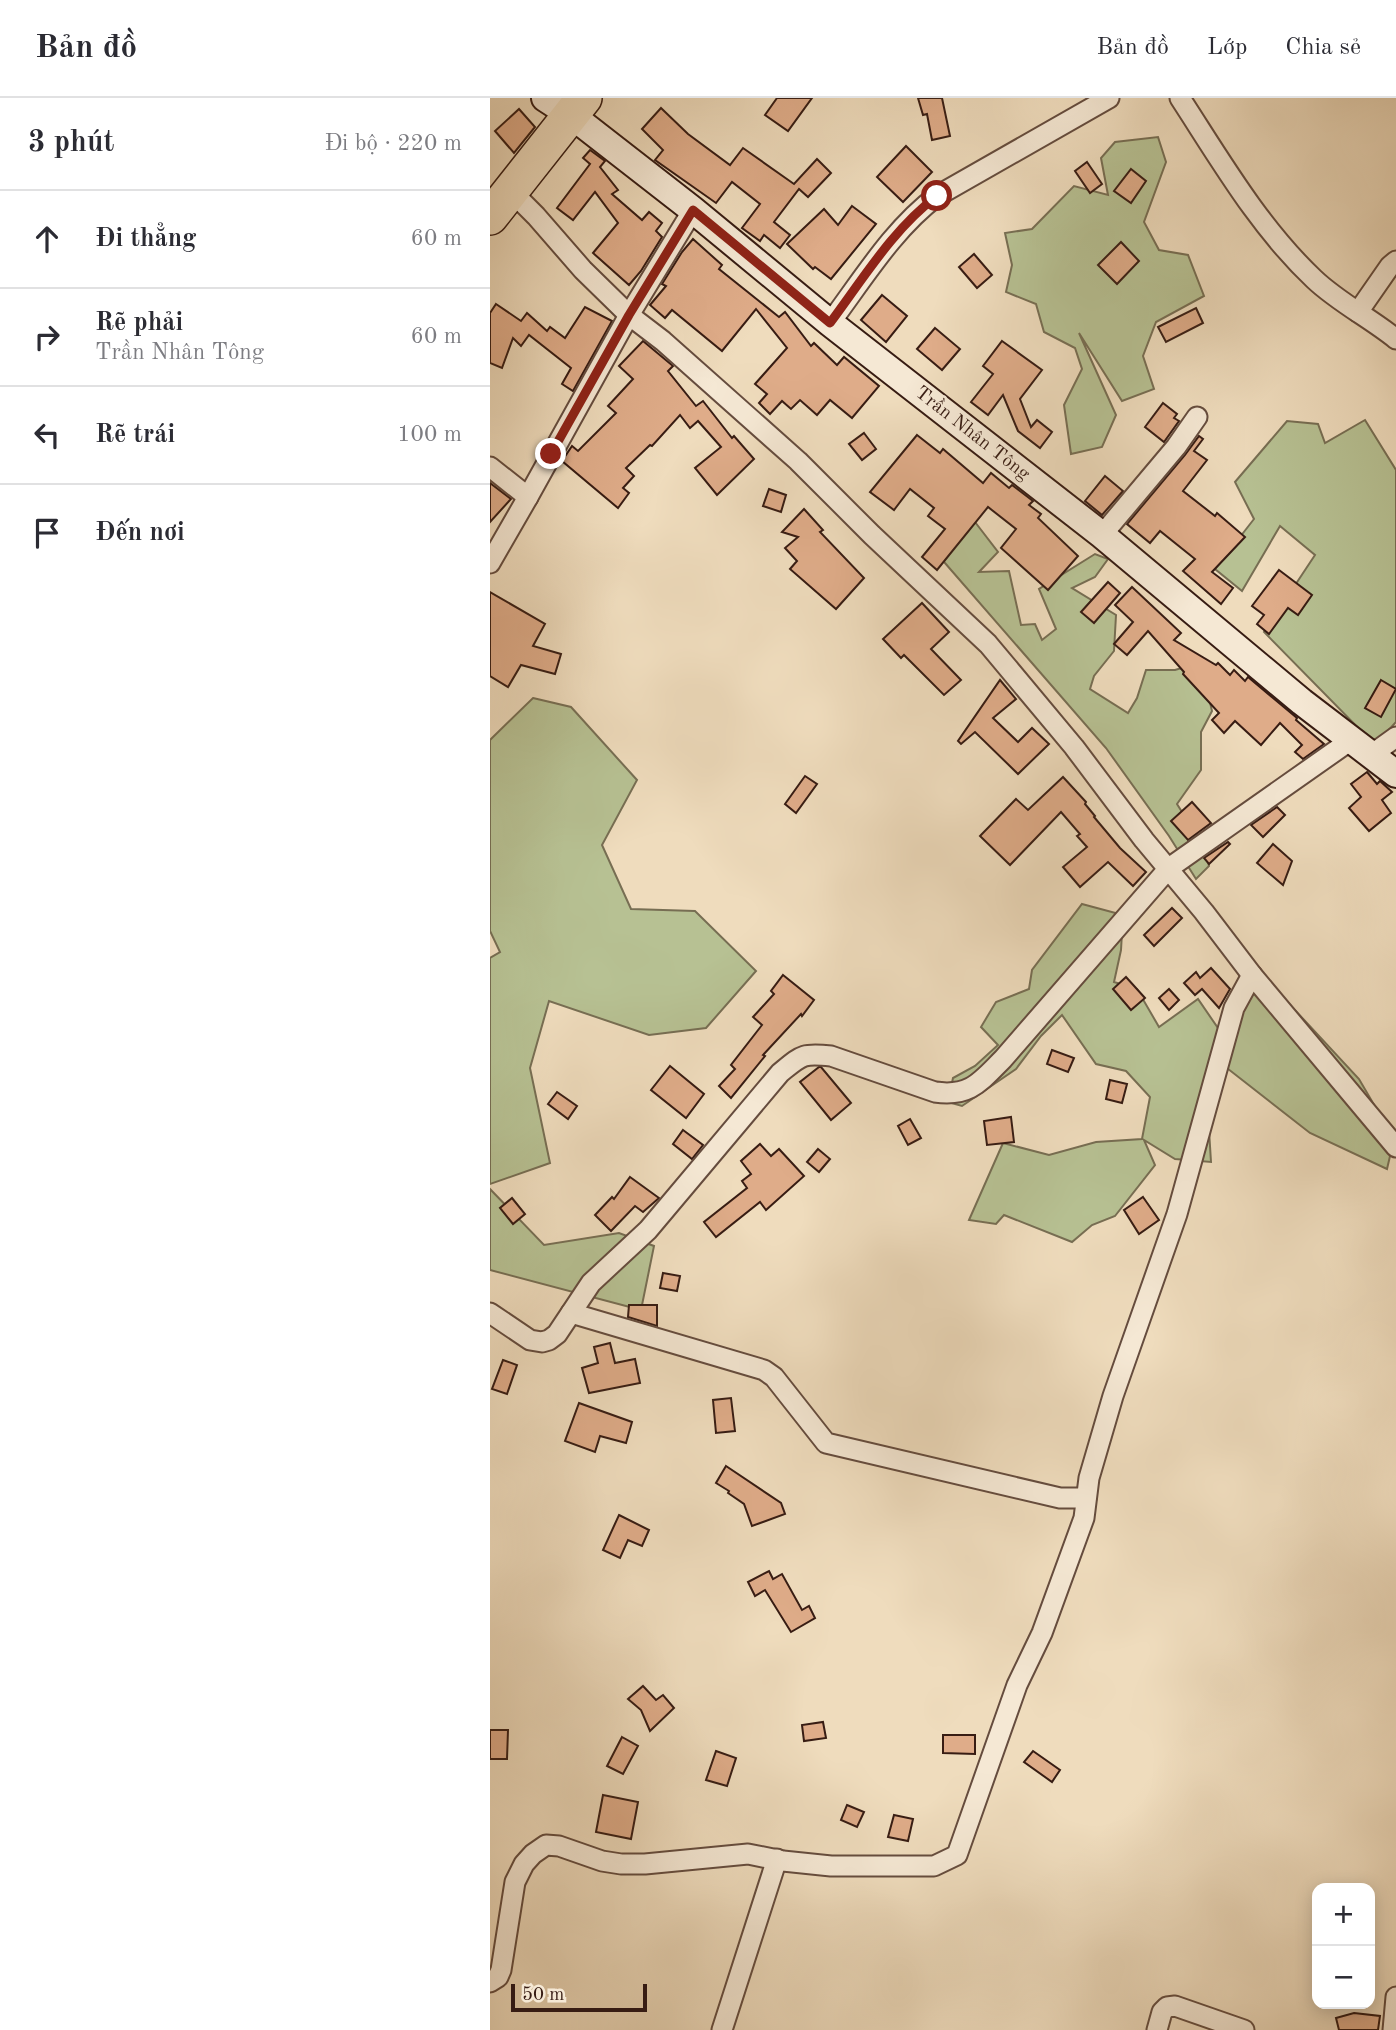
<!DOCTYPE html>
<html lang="vi">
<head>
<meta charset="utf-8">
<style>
	:root { --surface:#fff; --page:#f2f2f3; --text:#2b2b33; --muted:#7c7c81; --line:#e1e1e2 }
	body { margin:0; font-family:"Old Standard TT",serif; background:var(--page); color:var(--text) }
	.controls { position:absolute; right:21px; bottom:21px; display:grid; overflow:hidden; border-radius:14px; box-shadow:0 4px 18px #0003 }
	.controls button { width:63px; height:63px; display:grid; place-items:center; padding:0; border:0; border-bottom:2px solid var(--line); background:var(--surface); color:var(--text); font:35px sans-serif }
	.scale { position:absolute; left:21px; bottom:18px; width:136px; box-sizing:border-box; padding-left:7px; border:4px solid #371c13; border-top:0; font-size:19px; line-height:24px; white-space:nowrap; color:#371c13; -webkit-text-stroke:5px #f5e8d4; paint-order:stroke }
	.stop { position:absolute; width:21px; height:21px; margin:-16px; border:5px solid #8f2418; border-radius:50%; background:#fff }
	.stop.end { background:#8f2418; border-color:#fff; box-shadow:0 2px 7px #0008 }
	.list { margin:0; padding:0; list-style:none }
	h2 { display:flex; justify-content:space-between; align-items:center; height:91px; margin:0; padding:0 28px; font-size:30px }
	h2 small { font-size:23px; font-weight:400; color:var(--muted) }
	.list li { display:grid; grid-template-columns:46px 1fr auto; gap:21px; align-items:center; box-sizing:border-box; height:98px; padding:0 28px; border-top:2px solid var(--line) }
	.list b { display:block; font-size:26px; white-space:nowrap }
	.list p { margin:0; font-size:23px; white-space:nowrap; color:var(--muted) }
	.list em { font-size:23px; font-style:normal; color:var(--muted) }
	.icon { flex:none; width:38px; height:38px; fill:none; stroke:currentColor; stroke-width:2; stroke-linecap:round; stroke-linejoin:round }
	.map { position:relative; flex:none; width:906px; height:1932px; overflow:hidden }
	header { display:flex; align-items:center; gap:42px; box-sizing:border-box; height:98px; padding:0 35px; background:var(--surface); border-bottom:2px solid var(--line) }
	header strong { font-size:33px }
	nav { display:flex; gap:38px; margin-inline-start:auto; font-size:24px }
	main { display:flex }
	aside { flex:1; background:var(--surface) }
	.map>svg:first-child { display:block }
	.green { fill:#b7c193; stroke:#776e53; stroke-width:2 }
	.building { fill:#dfac89; stroke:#371c13; stroke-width:2 }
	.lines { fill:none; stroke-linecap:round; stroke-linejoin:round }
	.street-casing { stroke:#654c3e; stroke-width:23 }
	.secondary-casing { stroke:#371c13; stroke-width:30 }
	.highway-casing { stroke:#371c13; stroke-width:38 }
	.street { stroke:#f5e8d4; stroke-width:19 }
	.secondary { stroke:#f5e8d4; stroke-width:26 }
	.highway { stroke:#efdcbd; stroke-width:35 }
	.route { stroke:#8f2418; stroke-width:9 }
	.labels { text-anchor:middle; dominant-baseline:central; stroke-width:5; stroke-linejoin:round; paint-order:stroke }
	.street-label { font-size:19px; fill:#371c13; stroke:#f5e8d4 }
</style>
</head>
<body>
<header>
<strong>Bản đồ</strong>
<nav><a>Bản đồ</a><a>Lớp</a><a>Chia sẻ</a></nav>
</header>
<main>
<aside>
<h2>3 phút<small>Đi bộ · 220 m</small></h2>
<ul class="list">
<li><svg class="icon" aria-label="ahead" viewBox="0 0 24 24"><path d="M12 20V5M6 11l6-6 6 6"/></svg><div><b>Đi thẳng</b></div><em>60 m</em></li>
<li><svg class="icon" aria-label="right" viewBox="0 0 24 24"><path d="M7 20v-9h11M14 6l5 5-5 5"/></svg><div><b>Rẽ phải</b><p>Trần Nhân Tông</p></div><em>60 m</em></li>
<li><svg class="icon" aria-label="left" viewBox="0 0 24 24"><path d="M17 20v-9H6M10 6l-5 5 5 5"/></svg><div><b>Rẽ trái</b></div><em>100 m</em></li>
<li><svg class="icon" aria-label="arrive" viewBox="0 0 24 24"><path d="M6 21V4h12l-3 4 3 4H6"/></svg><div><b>Đến nơi</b></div></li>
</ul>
</aside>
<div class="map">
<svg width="906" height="1932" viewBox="0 0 906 1932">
	<rect width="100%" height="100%" fill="#efdcbd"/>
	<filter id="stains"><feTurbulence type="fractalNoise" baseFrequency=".00286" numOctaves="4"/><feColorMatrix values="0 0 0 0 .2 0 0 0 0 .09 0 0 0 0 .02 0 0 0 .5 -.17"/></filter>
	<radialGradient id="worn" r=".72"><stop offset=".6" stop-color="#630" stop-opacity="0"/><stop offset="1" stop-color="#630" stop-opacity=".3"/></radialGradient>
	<g class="green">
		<path d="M 668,39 L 676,64 L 654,124 L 669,152 L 698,157 L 714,198 L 666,224 L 653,258 L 664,291 L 632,303 L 589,235 L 626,317 L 612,349 L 581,356 L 574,307 L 592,271 L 585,250 L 554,234 L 546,206 L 516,194 L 522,167 L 515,135 L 542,131 L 584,88 L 618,97 L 611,60 L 625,44 Z"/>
		<path d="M 875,322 L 906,372 L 906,624 L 885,647 L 774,534 L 825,457 L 790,428 L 752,493 L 725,471 L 764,421 L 745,384 L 797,323 L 828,326 L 835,345 Z"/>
		<path d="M 485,424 L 508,454 L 489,474 L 519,473 L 531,527 L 545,526 L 552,542 L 566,531 L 549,491 L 605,456 L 618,461 L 605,479 L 582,490 L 626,517 L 624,553 L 604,578 L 600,591 L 638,615 L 647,600 L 656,572 L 685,572 L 702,567 L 715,583 L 722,613 L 711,634 L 711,672 L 687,706 L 714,749 L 719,768 L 706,781 L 679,738 L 616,650 L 448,457 Z"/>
		<path d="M 43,600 L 81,609 L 147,682 L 112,747 L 141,811 L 205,813 L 266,873 L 216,930 L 159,937 L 59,903 L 40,970 L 60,1065 L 0,1086 L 0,860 L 10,854 L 0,833 L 0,642 Z"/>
		<path d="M 592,806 L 633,817 L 631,852 L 624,884 L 647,891 L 669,929 L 708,901 L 730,933 L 719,1032 L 721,1064 L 685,1061 L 654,1042 L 665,1067 L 625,1118 L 602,1127 L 582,1144 L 514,1117 L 506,1126 L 479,1122 L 513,1045 L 559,1057 L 606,1044 L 652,1041 L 660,999 L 636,973 L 606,966 L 572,917 L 551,938 L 526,971 L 472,1008 L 458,1004 L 463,980 L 485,968 L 508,947 L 491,929 L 506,904 L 539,891 L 542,872 Z"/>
		<path d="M 764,868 L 869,981 L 904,1041 L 897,1071 L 820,1035 L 733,967 Z"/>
		<path d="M 0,1091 L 54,1147 L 129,1135 L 164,1148 L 151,1212 L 0,1172 Z"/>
	</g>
	<g class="building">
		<path d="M 287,0 L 322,0 L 298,33 L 275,17 Z"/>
		<path d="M 428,0 L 452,0 L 460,38 L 442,42 L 437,16 L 433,17 Z"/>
		<path d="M 171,10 L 198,36 L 240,67 L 253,50 L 304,86 L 327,61 L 341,75 L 318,99 L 309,91 L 284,124 L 300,137 L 290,150 L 274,137 L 270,143 L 252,130 L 270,106 L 242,84 L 226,105 L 165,62 L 173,52 L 152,31 Z"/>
		<path d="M 29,11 L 45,29 L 24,55 L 5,33 Z"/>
		<path d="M 416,48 L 442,74 L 413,104 L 387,79 Z"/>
		<path d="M 100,52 L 115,63 L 110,69 L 128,92 L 122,96 L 152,122 L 159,114 L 172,125 L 166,133 L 172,139 L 151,173 L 139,187 L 103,155 L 128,125 L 105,94 L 83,122 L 67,110 L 100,66 L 93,60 Z"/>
		<path d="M 597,64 L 612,86 L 600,95 L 585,73 Z"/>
		<path d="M 641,71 L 656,83 L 641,105 L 624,93 Z"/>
		<path d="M 362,108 L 386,126 L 341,181 L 325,169 L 323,171 L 297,146 L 334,111 L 348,127 Z"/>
		<path d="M 203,141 L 232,167 L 229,171 L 289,219 L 295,214 L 321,248 L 324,245 L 347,267 L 354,259 L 389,288 L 362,320 L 340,302 L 327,317 L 310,302 L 301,311 L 292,303 L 280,316 L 269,305 L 277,296 L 265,286 L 297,250 L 266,211 L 232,253 L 182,212 L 175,220 L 160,207 L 176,188 L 172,186 L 192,154 Z"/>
		<path d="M 631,144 L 649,163 L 627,186 L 608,167 Z"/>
		<path d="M 484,156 L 502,177 L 487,190 L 469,169 Z"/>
		<path d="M 392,197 L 417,218 L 396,244 L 371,222 Z"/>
		<path d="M 6,206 L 31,223 L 37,215 L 57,233 L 60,229 L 75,240 L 95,209 L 122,223 L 83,293 L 72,286 L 81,270 L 39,237 L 31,248 L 23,240 L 12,270 L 0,265 L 0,215 Z"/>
		<path d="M 706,210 L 713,225 L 676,244 L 668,229 Z"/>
		<path d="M 445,230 L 470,251 L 452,272 L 427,251 Z"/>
		<path d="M 153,243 L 183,268 L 178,273 L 206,308 L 213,303 L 242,340 L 244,338 L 264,361 L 227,397 L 205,370 L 231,349 L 208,323 L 200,330 L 190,317 L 162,348 L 160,347 L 136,370 L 144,378 L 133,390 L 139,395 L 128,410 L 72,363 L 82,348 L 88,353 L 126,315 L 118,308 L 143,281 L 129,268 Z"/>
		<path d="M 512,243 L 552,272 L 530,301 L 541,329 L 547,322 L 562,334 L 550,350 L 528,333 L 513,297 L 498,317 L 481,304 L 503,276 L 493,268 Z"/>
		<path d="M 673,305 L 687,316 L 684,320 L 689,323 L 674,344 L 655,329 Z"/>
		<path d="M 374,335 L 386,351 L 372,362 L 359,346 Z"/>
		<path d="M 427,337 L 450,355 L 453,351 L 493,385 L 501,375 L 519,390 L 522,387 L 543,403 L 539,407 L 551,416 L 548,420 L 588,458 L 558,492 L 511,450 L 526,431 L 498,409 L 447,472 L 432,459 L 455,431 L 438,418 L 444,410 L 420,391 L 404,412 L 380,394 Z"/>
		<path d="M 709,338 L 713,341 L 704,353 L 717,362 L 693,393 L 725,418 L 727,415 L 755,439 L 722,474 L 743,490 L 731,506 L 693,473 L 705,461 L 670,433 L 660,445 L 637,426 L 695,357 Z"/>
		<path d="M 615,378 L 633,393 L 612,417 L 595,403 Z"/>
		<path d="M 0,385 L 21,401 L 0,424 Z"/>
		<path d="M 279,391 L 296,397 L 291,414 L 273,408 Z"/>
		<path d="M 314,411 L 333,432 L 330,434 L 374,480 L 346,511 L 300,471 L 307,463 L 295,450 L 308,439 L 292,434 Z"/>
		<path d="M 789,472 L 822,497 L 808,517 L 798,510 L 779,536 L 767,526 L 774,517 L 762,508 Z"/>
		<path d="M 618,484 L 630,495 L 604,525 L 591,514 Z"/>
		<path d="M 642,489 L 691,535 L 684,542 L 726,567 L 728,565 L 740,577 L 744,572 L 755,583 L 758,579 L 807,620 L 806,622 L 834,646 L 813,661 L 805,654 L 812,647 L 790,625 L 771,647 L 745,623 L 734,635 L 722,622 L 729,615 L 693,576 L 694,574 L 658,533 L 637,557 L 624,546 L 643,524 L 625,507 Z"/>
		<path d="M 0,494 L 55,526 L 43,548 L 71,556 L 65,576 L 31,567 L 18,589 L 0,578 Z"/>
		<path d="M 432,505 L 459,534 L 441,551 L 471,582 L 454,597 L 414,557 L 411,560 L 393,541 Z"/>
		<path d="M 510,582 L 526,601 L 503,620 L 528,644 L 542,630 L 559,646 L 528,676 L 485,634 L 471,646 L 468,643 Z"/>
		<path d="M 891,582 L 906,591 L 891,619 L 875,610 Z"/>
		<path d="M 877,674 L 887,686 L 890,683 L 902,694 L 892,702 L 901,715 L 879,733 L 859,710 L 871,699 L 861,686 Z"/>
		<path d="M 315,678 L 327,686 L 306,715 L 295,706 Z"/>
		<path d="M 573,679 L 596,704 L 595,706 L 605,718 L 604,719 L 630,750 L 656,774 L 643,788 L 618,764 L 590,789 L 573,769 L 597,749 L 587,738 L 590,736 L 571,714 L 520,767 L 490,738 L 526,701 L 538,712 Z"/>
		<path d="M 702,704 L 721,725 L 698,742 L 681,723 Z"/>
		<path d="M 787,709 L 795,717 L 773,739 L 761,727 Z"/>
		<path d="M 738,744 L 740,746 L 719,766 L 714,760 Z"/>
		<path d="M 783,746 L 802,763 L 793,787 L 767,765 Z"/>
		<path d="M 682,810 L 692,820 L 664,848 L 654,837 Z"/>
		<path d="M 721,870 L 740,891 L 729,910 L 712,891 L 705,897 L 694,885 L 706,874 L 710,880 Z"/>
		<path d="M 293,877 L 324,902 L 312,918 L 311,916 L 273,957 L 275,958 L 241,1000 L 229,988 L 245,971 L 241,967 L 272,927 L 263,919 L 284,896 L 281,893 Z"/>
		<path d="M 636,879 L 655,900 L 641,912 L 623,891 Z"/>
		<path d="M 679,891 L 689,902 L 679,912 L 669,900 Z"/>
		<path d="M 562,952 L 584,960 L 578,974 L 557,966 Z"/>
		<path d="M 180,968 L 214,996 L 196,1020 L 161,992 Z"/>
		<path d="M 329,969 L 331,969 L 361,1005 L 341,1022 L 310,984 Z"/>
		<path d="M 620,982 L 637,986 L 632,1005 L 616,1001 Z"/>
		<path d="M 67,994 L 87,1008 L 78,1021 L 58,1006 Z"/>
		<path d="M 521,1019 L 524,1044 L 497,1047 L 494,1023 Z"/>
		<path d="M 420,1021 L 431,1040 L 418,1047 L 408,1028 Z"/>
		<path d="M 193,1032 L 213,1047 L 202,1061 L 183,1046 Z"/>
		<path d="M 270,1046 L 281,1058 L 289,1051 L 314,1078 L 276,1112 L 270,1104 L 226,1139 L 214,1124 L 257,1090 L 252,1083 L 261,1076 L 251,1063 Z"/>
		<path d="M 328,1051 L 340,1061 L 329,1074 L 317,1064 Z"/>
		<path d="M 140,1079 L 169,1100 L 153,1114 L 145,1108 L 121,1133 L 105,1117 L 122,1099 L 124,1101 Z"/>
		<path d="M 653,1099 L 669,1122 L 649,1136 L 634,1112 Z"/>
		<path d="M 22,1100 L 35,1116 L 23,1126 L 10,1110 Z"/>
		<path d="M 173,1175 L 190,1178 L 187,1193 L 170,1190 Z"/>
		<path d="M 139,1207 L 167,1207 L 167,1228 L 138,1219 Z"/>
		<path d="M 120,1245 L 125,1265 L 145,1261 L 150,1285 L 99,1295 L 92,1270 L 108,1265 L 104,1249 Z"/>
		<path d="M 13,1262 L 27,1267 L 17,1296 L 2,1291 Z"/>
		<path d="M 241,1300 L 245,1333 L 226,1335 L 223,1302 Z"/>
		<path d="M 89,1305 L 142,1324 L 136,1345 L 110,1338 L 105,1354 L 75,1343 Z"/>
		<path d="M 236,1368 L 291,1405 L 295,1416 L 262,1428 L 254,1406 L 238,1395 L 239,1393 L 226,1385 Z"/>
		<path d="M 129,1417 L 159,1432 L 152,1448 L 138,1442 L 130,1460 L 113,1452 Z"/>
		<path d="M 279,1473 L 283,1481 L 292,1476 L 312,1512 L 319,1508 L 325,1520 L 301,1534 L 275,1492 L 265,1498 L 258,1484 Z"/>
		<path d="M 153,1588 L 166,1602 L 173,1597 L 184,1610 L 160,1633 L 151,1612 L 138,1601 Z"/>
		<path d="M 333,1624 L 336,1640 L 314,1643 L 312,1627 Z"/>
		<path d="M 0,1632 L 18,1632 L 17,1661 L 0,1661 Z"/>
		<path d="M 453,1637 L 485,1637 L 485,1656 L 453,1655 Z"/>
		<path d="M 132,1639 L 148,1648 L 133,1676 L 117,1668 Z"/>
		<path d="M 226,1653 L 246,1660 L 237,1688 L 216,1682 Z"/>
		<path d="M 543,1653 L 570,1672 L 562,1684 L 534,1664 Z"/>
		<path d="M 113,1697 L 148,1704 L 141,1741 L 106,1734 Z"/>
		<path d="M 357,1707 L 374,1714 L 367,1729 L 351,1722 Z"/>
		<path d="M 404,1717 L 423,1721 L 418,1743 L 398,1739 Z"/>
		<path d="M 864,1915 L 890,1918 L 888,1932 L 849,1932 L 846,1920 Z"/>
	</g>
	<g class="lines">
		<g class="street-casing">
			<g id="street">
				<path d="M 690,0 C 731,63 769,129 824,181 C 848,204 880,220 906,241"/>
				<path d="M 21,93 L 46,118 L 93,172 L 139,217 L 173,243 L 308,363 L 382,437 L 498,546 L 584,649 L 654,742 L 714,814 L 762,877 L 906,1049"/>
				<path d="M 868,214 L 900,168 L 906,163"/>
				<path d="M 340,225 C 373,181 403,131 447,98 L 619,0"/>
				<path d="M 0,369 L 38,399"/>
				<path d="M 612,437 L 686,349 L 707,319"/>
				<path d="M 0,465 L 38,399 L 139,217 L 203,112"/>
				<path d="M 881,657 L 906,639"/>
				<path d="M 0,1215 L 40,1242 L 52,1244 L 59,1242 L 67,1236 L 101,1185 L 158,1132 L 290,975 C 312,957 312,955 341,958 L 445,994 C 480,999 490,984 513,961 L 679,770 L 861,642"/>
				<path d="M 81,1215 L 274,1272 L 284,1279 L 336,1345 L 570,1400 L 596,1400"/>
				<path d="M 0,1884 L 8,1879 L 11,1872 L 25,1784 L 34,1766 L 43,1756 L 56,1747 L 69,1748 L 112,1763 L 131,1766 L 155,1766 L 258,1756 L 293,1763 L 341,1768 L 444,1768 L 467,1757 L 527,1587 L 552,1535 L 594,1420 L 599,1380 L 623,1298 L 687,1116 L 744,910 L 762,877"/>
				<path d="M 232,1932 L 287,1761"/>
				<path d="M 667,1932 L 672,1914 L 677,1909 L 685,1908 L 754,1932"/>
				<path d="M 903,1932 L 906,1899"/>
			</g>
		</g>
		<g class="secondary-casing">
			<path id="secondary" d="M 55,0 L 81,17 L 203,112 L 340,225 L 612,437 L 812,604 L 906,676"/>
		</g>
		<g class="highway-casing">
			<path id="highway" d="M 0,119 L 94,0"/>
		</g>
		<use href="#street" class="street"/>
		<use href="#secondary" class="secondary"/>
		<use href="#highway" class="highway"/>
	</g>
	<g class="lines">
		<path class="route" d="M 61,356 L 139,217 L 203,112 L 340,225 C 373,181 403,131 447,98"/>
	</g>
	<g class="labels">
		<g class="street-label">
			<text transform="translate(482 336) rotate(38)">Trần Nhân Tông</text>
		</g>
	</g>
	<rect width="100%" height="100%" filter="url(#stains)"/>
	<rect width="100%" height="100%" fill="url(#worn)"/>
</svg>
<div class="controls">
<button>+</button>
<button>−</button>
</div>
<div class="scale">50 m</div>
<div class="stop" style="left:447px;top:98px"></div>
<div class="stop end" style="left:61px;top:356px"></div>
</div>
</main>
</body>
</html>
